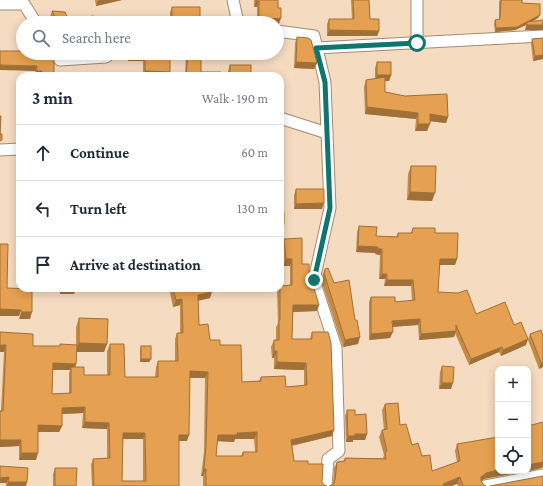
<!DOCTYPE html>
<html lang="en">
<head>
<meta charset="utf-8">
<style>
	:root { --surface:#fff; --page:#f2f2f3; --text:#1f2937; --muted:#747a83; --line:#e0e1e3 }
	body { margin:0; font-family:"Crimson Pro",serif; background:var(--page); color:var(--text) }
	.controls { position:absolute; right:12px; bottom:12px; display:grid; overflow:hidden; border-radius:8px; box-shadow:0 2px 10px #0003 }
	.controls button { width:36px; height:36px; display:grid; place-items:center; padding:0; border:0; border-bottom:1px solid var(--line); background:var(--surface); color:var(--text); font:20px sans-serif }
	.stop { position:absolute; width:12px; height:12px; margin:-9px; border:3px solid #0f766e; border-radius:50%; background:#fff }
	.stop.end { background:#0f766e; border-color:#fff; box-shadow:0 1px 4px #0008 }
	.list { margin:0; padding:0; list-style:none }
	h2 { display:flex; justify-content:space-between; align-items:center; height:52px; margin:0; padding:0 16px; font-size:17px }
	h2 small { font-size:13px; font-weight:400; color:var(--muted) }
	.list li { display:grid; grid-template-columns:26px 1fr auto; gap:12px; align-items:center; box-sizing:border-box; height:56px; padding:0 16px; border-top:1px solid var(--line) }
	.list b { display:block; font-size:15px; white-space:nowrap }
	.list em { font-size:13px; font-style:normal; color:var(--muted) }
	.icon { flex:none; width:22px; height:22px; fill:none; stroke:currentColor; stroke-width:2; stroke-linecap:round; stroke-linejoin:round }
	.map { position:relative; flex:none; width:543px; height:486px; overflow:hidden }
	.search { position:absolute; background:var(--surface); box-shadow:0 2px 10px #0003; left:16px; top:16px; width:268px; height:44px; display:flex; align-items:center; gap:10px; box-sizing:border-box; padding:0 14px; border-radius:22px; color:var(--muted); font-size:15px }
	.panel { position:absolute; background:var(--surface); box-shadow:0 2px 10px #0003; left:16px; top:72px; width:268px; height:220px; border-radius:12px }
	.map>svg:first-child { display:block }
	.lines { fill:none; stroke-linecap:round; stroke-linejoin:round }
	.street-casing { stroke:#a48b72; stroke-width:13 }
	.street { stroke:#fff; stroke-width:11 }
	.wall { fill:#c58a46; fill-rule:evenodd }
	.shaded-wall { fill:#a07039 }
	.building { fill:#e5a051; stroke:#a07039; fill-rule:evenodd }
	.route { stroke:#0f766e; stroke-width:5 }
</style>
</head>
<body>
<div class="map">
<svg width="543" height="486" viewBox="0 0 543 486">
	<rect width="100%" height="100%" fill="#f5dbc0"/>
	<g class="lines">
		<g class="street-casing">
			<g id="street">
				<path d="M 233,0 L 238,23"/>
				<path d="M 0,4 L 24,4 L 36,23"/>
				<path d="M 277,31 L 314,36 L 325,82 L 330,208 L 314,280 L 336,348 L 339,451 L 328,459 L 326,486"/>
				<path d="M 417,43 L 417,0"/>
				<path d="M 316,48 L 543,36"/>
				<path d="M 55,53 L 60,60 L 106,57 L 111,53"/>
				<path d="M 280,118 L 327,133"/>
				<path d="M 0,150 L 20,149"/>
				<path d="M 485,486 L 543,475"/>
			</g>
		</g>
		<use href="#street" class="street"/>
	</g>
	<g class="wall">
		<path d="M 95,0 L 122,0 L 96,6 Z"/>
		<path d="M 254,0 L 278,0 L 279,24 L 277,23 L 257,23 L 257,7 L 254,7 Z"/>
		<path d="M 351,0 L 369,0 L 370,19 L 379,31 L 377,36 L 327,36 L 327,24 L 329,19 L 352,19 Z"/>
		<path d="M 500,0 L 522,0 L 522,3 L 540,15 L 538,18 L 532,22 L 525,30 L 526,25 L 515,30 L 495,32 L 494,24 L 495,20 L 499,20 L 499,2 Z"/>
		<path d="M 172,7 L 200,22 L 215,23 L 170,23 L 170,12 Z"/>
		<path d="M 52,11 L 70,23 L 53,23 L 50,17 Z"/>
		<path d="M 297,37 L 317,63 L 314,69 L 294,68 L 295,43 Z"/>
		<path d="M 543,38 L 543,59 L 533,61 L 531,44 L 532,39 Z"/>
		<path d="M 118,53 L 170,53 L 168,76 L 143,76 L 143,61 L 128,61 L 128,58 L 116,58 Z"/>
		<path d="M 186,53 L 201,53 L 201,72 L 221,76 L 185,76 Z"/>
		<path d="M 27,56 L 54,75 L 59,76 L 35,76 L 35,71 Z"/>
		<path d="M 377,62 L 391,75 L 389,81 L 385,81 L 385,92 L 448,117 L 446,123 L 430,121 L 427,131 L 415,131 L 416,119 L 365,114 L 364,87 L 366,80 L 375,79 L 375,68 Z"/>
		<path d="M 230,65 L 251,76 L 228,76 L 228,71 Z"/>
		<path d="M 411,166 L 432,201 L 407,200 L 408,174 Z"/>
		<path d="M 296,189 L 322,209 L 294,209 L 294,195 Z"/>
		<path d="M 359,226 L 376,236 L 396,237 L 398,233 L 411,233 L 413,228 L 435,233 L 457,259 L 455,265 L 440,265 L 438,292 L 476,314 L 514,325 L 526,345 L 501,356 L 499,352 L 469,365 L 455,333 L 454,337 L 419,340 L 418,325 L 392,327 L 390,338 L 369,340 L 369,302 L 371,297 L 395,302 L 412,301 L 411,286 L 384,286 L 385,279 L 379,279 L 380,255 L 375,254 L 376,253 L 356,252 L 357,232 Z"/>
		<path d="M 284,239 L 309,275 L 319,305 L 317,311 L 293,312 L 292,339 L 310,339 L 312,332 L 334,430 L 332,436 L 292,446 L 294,461 L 308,464 L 324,485 L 327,486 L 203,486 L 203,476 L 201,476 L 204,452 L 205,378 L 190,378 L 187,441 L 179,441 L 179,486 L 92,486 L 91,465 L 93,459 L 107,458 L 107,429 L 82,428 L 83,413 L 62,414 L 62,426 L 59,432 L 38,432 L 36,460 L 19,460 L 19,446 L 0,447 L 0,411 L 1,411 L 4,352 L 0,352 L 0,332 L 33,346 L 59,346 L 60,344 L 76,345 L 76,327 L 79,318 L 107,344 L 104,352 L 77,352 L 76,364 L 75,367 L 84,375 L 107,375 L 107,351 L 110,344 L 125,377 L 155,377 L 156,367 L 158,361 L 175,361 L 175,339 L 177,333 L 180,333 L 180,305 L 173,307 L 169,288 L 211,288 L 210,298 L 198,301 L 199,325 L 210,340 L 220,345 L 242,382 L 259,381 L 261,377 L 286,387 L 304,386 L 304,370 L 274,369 L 274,358 L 272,358 L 271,347 L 274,340 L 276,340 L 276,327 L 278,323 L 277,292 L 279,288 L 290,285 L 290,266 L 283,266 L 282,246 ZM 53,370 L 70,370 L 69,373 L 69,393 L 52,394 ZM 123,439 L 143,439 L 143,481 L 122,481 ZM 235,439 L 254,439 L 255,452 L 243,452 L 241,456 L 216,456 L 217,441 L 234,442 Z"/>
		<path d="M 325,269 L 334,283 L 358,344 L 343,347 L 321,280 Z"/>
		<path d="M 60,288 L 76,288 L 74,294 L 60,294 Z"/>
		<path d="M 530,334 L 543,367 L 539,369 L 528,340 Z"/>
		<path d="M 141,346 L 151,359 L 149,362 L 140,362 L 140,349 Z"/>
		<path d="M 442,366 L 451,389 L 439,389 L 440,372 Z"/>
		<path d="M 385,404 L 400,425 L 412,445 L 422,456 L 432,471 L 457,462 L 455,451 L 457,444 L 484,479 L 481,481 L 485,486 L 486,486 L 458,486 L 457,484 L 333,484 L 334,468 L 337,462 L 343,462 L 345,458 L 383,458 L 384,455 L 379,437 L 382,430 L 384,430 L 382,410 Z"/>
		<path d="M 347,410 L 355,415 L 367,434 L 365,440 L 353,440 L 353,442 L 346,442 L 345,416 Z"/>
		<path d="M 0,466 L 26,486 L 6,486 L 6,483 Z"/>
		<path d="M 55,468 L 76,486 L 53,486 L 53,474 Z"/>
	</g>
	<g class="shaded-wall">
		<path d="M 100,0 L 122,0 L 96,6 L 98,1 Z"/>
		<path d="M 256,1 L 259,1 L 257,7 L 254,7 Z"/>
		<path d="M 540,15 L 538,18 L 527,24 L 527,22 L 526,25 L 515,30 L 495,32 L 496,28 Z"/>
		<path d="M 172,18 L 189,18 L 188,23 L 170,23 Z"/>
		<path d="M 281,18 L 279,24 L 277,24 L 277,23 L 258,23 L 259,20 Z"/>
		<path d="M 527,25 L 543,25 L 543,30 L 525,30 Z"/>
		<path d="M 329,30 L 379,31 L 377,36 L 327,36 Z"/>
		<path d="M 117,53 L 130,53 L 128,58 L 116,58 Z"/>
		<path d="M 543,55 L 543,59 L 533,61 L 535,56 Z"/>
		<path d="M 130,56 L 145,56 L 143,61 L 128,61 Z"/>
		<path d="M 296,62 L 317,63 L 314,69 L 294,68 Z"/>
		<path d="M 0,65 L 37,66 L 35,71 L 0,70 Z"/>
		<path d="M 37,71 L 42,71 L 40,76 L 36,76 Z"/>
		<path d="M 145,71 L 170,72 L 168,76 L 143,76 Z"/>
		<path d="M 377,75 L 391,75 L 389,81 L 375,81 Z"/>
		<path d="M 367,107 L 418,113 L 416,119 L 365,114 Z"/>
		<path d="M 430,114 L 448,117 L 446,123 L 428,121 Z"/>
		<path d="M 418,124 L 430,124 L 427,131 L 415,131 Z"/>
		<path d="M 410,192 L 435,193 L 432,201 L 407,200 Z"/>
		<path d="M 324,203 L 322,209 L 294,209 L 296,204 Z"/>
		<path d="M 280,224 L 284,224 L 281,230 L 280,230 Z"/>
		<path d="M 358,246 L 378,247 L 376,253 L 356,252 Z"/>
		<path d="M 378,249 L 382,249 L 380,255 L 375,254 Z"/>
		<path d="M 286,259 L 292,259 L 290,266 L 283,266 Z"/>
		<path d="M 440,259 L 457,259 L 455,265 L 438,265 Z"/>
		<path d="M 382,274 L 387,274 L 385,279 L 379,279 Z"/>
		<path d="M 387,280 L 413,280 L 411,286 L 384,286 Z"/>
		<path d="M 76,288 L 74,294 L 60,294 L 62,289 Z"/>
		<path d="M 212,292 L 210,298 L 196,301 L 198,295 Z"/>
		<path d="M 182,299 L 180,305 L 173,307 L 176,300 Z"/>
		<path d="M 293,305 L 319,305 L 317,311 L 291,312 Z"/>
		<path d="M 0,309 L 21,310 L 19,316 L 0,316 Z"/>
		<path d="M 21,312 L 32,312 L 30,319 L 19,319 Z"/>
		<path d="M 420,319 L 418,325 L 390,327 L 392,321 Z"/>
		<path d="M 456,331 L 454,337 L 419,340 L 421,334 Z"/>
		<path d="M 393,332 L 390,338 L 369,340 L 371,334 Z"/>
		<path d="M 360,337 L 358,344 L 343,347 L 345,340 Z"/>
		<path d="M 528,339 L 526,345 L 501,356 L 503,350 Z"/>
		<path d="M 79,343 L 107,344 L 104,352 L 75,352 Z"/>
		<path d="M 0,345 L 6,345 L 4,352 L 0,352 Z"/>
		<path d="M 502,347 L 499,352 L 469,365 L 471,359 Z"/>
		<path d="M 274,351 L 277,351 L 274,358 L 272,358 Z"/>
		<path d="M 141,359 L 151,359 L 149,362 L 140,362 Z"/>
		<path d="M 277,362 L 306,363 L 304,370 L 274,369 Z"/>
		<path d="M 543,362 L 543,367 L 539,369 L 541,363 Z"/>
		<path d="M 53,363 L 76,364 L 74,370 L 71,367 L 70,370 L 50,370 Z"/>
		<path d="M 190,371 L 208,372 L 205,378 L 187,378 Z"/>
		<path d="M 442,383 L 453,383 L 451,389 L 439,389 Z"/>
		<path d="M 85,407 L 83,413 L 60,414 L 62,408 Z"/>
		<path d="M 85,422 L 109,423 L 107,429 L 82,428 Z"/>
		<path d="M 38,425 L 62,426 L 59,432 L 36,432 Z"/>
		<path d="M 334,430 L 332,436 L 289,446 L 291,440 Z"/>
		<path d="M 257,432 L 254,439 L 235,439 L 234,442 L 216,441 L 218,435 L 237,433 Z"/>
		<path d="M 123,433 L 145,433 L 143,439 L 121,439 Z"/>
		<path d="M 355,434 L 367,434 L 365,440 L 353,440 L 353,442 L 346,442 L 348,436 Z"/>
		<path d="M 179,435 L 189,435 L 187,441 L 176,441 Z"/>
		<path d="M 0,440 L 21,440 L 19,446 L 0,447 Z"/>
		<path d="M 21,453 L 38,453 L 36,460 L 19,460 Z"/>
		<path d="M 543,462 L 543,466 L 542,468 L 528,471 L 528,465 Z"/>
		<path d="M 204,469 L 206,469 L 203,476 L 201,476 Z"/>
		<path d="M 498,470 L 498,471 L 527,471 L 484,479 L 479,483 L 481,477 L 486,473 Z"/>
		<path d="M 9,477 L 6,483 L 0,483 L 0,478 Z"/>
		<path d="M 460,477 L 457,484 L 452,486 L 443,486 L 443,484 Z"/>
		<path d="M 8,482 L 27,482 L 26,486 L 7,486 Z"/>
	</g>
	<g class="building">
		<path d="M 256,0 L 278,0 L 278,8 L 281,8 L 281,18 L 259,20 L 259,1 L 256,1 Z"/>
		<path d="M 353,0 L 369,0 L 370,19 L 379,19 L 379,31 L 329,30 L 329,19 L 354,19 Z"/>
		<path d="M 501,0 L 522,0 L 522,3 L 540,4 L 540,15 L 517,27 L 496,28 L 495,20 L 500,19 Z"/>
		<path d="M 172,7 L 200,7 L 200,22 L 215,23 L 189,23 L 189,18 L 172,18 Z"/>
		<path d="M 52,11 L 65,12 L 70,23 L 58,23 Z"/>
		<path d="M 91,16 L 110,18 L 123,17 L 123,23 L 90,23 Z"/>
		<path d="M 543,20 L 543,25 L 527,25 L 527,22 Z"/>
		<path d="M 297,37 L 308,38 L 311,40 L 317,63 L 296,62 Z"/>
		<path d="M 543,38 L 543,55 L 535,56 L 532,39 Z"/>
		<path d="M 0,51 L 23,51 L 23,53 L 28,53 L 27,56 L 54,55 L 54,75 L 59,75 L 59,76 L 42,76 L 42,71 L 37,71 L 37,66 L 0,65 Z"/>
		<path d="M 130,53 L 170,53 L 170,72 L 145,71 L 145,56 L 130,56 Z"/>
		<path d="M 188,53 L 201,53 L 201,72 L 221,72 L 221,76 L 186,76 Z"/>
		<rect x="377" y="62" width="14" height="13"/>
		<rect x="230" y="65" width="21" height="11"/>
		<path d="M 385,77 L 385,92 L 405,96 L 447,94 L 448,117 L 430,114 L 430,124 L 418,124 L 418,113 L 367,107 L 366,80 Z"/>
		<path d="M 0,116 L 1,116 L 0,134 Z"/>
		<path d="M 0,134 L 2,134 L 2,140 L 0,141 Z"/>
		<path d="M 411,166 L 436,166 L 435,193 L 410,192 Z"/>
		<path d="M 296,189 L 324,189 L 324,203 L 296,204 Z"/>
		<rect x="280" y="212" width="4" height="12"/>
		<path d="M 359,226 L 377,227 L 376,236 L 398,237 L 398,233 L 412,233 L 413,228 L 435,228 L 435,233 L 458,233 L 457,259 L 440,259 L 438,292 L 458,293 L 467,290 L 476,314 L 505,302 L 514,325 L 521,322 L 528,339 L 503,350 L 502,347 L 471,359 L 456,325 L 456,331 L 421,334 L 420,319 L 392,321 L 393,332 L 371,334 L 371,297 L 395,297 L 395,302 L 415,300 L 413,280 L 387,280 L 387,274 L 382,274 L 382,249 L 378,249 L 378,247 L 358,246 Z"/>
		<path d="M 302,238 L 302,264 L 309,264 L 309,275 L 310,275 L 319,305 L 293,305 L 292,339 L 312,339 L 312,332 L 328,332 L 331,343 L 334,430 L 291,440 L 294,461 L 308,461 L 308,464 L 323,464 L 322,482 L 324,485 L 327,486 L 206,486 L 206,469 L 204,469 L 206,446 L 208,372 L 190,371 L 189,435 L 179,435 L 179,486 L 94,486 L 93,459 L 110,458 L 109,423 L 85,422 L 85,407 L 62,408 L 62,426 L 38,425 L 38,453 L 21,453 L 21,440 L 0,440 L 0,411 L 3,411 L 6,345 L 0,345 L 0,332 L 33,334 L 33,346 L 60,346 L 60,344 L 77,345 L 76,364 L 53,363 L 52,394 L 71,393 L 71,367 L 84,367 L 84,375 L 110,375 L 110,344 L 124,344 L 125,377 L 158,377 L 158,361 L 178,361 L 177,333 L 183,333 L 182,299 L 176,300 L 173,288 L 211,288 L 212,292 L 198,295 L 199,325 L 208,324 L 210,340 L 220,340 L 220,345 L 241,345 L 242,382 L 261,381 L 261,377 L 285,376 L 286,387 L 307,385 L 306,363 L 277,362 L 277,351 L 274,351 L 274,340 L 279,340 L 279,320 L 280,320 L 280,286 L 292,285 L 292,259 L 286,259 L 284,239 ZM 257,432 L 257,452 L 243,452 L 243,456 L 216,456 L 218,435 L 237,435 L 237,433 ZM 123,433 L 145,433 L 146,481 L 122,481 Z"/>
		<path d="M 0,244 L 8,244 L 7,288 L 32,289 L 32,312 L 21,312 L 21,310 L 0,309 Z"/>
		<path d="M 328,268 L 334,283 L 349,280 L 355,320 L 357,320 L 360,337 L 345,340 L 324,273 L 325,269 Z"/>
		<path d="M 79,318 L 108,319 L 107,344 L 79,343 Z"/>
		<path d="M 541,330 L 543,336 L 543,362 L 541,363 L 530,334 Z"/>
		<rect x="141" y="346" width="10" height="13"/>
		<path d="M 442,366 L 454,367 L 453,383 L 442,383 Z"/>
		<path d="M 398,403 L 400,425 L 406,424 L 412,445 L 418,443 L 422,456 L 430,455 L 432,471 L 460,461 L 457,444 L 498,437 L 498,470 L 486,473 L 481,477 L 481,481 L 485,486 L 486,486 L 463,486 L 460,477 L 443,484 L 444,486 L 329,486 L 334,484 L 335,480 L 337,462 L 345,461 L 345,458 L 386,459 L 385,452 L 387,451 L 382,430 L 387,429 L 385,404 Z"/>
		<path d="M 347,410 L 355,410 L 355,415 L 366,414 L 367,434 L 355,434 L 355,436 L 348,436 Z"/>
		<path d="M 543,422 L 543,462 L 528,465 L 528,426 Z"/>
		<path d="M 0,466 L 28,468 L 27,482 L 8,482 L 9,477 L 0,478 Z"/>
		<path d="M 55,468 L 77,468 L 76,486 L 55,486 Z"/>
		<path d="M 543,476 L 543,486 L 490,486 Z"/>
	</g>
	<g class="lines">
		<path class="route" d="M 314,280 L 330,208 L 325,82 L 316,48 L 417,43"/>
	</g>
</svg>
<div class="controls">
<button>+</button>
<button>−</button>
<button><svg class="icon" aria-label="locate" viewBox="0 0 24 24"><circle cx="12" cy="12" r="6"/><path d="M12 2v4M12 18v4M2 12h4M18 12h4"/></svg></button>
</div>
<div class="stop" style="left:417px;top:43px"></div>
<div class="stop end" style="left:314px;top:280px"></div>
<div class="search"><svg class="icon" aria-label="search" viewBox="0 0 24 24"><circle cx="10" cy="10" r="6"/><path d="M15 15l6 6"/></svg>Search here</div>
<section class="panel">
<h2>3 min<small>Walk · 190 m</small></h2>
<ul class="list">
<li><svg class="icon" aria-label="ahead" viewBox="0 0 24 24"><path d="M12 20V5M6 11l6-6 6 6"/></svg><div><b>Continue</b></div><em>60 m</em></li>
<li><svg class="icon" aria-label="left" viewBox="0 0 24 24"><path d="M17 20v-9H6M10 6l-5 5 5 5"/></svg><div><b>Turn left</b></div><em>130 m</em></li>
<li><svg class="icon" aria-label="arrive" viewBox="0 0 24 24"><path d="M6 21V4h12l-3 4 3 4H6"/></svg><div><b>Arrive at destination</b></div></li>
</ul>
</section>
</div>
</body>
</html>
